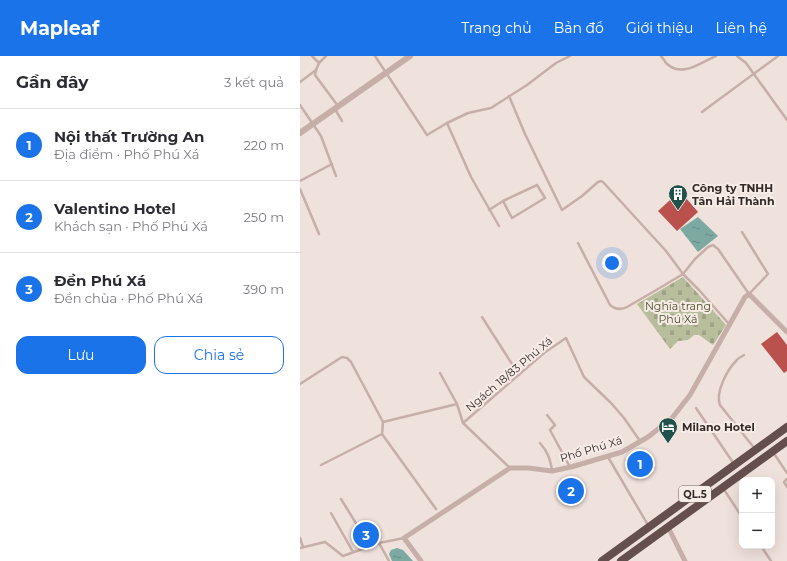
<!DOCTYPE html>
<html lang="vi">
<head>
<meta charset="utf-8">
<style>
	:root { --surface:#fff; --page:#f7f7f7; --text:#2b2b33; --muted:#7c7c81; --line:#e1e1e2; --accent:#1a73e8 }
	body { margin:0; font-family:Montserrat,sans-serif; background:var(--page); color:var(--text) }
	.controls { position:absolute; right:12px; bottom:12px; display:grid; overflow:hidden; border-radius:8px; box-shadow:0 4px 16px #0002 }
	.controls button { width:36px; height:36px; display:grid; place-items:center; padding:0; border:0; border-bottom:1px solid var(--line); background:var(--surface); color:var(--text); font:20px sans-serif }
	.you { position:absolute; left:312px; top:207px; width:14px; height:14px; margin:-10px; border:3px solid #fff; border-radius:50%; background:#1a73e8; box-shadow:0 0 0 6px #1a73e833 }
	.badge { display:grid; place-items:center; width:26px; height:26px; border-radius:50%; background:var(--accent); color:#fff; font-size:13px; font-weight:700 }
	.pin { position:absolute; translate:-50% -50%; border:2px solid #fff; box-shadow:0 1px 4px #0006 }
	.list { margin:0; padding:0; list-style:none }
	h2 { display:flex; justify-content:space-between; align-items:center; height:52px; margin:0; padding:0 16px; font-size:17px }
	h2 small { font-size:13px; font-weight:400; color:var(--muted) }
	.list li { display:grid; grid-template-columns:26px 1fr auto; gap:12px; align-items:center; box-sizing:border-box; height:72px; padding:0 16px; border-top:1px solid var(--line) }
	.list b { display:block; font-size:15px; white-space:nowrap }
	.list p { margin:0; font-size:13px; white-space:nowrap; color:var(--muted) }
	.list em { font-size:13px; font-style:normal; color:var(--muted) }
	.actions { display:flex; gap:8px; padding:12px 16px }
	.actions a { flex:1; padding:9px 0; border:1px solid var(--accent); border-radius:12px; text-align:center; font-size:14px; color:var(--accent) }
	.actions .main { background:var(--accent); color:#fff }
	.map { position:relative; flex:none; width:487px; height:505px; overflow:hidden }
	header { display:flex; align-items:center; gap:24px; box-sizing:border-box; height:56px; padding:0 20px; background:var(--accent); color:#fff }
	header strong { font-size:19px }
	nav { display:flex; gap:22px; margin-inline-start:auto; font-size:14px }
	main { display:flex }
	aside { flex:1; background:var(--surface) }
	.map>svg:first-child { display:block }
	.cemetery { fill:url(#cemetery-stones) }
	.water { fill:url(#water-ripples) }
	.building { fill:#bb514c }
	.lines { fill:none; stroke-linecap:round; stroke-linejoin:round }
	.service { stroke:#c6afa8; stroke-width:2.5 }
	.minor { stroke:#c6afa8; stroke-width:5 }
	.tertiary { stroke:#c6afa8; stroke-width:6 }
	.trunk { stroke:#644f4c; stroke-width:8 }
	.labels { text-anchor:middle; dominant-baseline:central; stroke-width:4; stroke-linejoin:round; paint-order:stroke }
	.shield { fill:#f7ece6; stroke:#6e6460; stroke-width:1 }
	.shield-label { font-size:10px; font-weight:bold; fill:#332927 }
	.poi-label { font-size:11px; font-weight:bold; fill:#332927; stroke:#f7ece6; text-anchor:start }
	.park-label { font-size:11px; fill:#4a4f2d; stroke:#f7ece6 }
	.street-label { font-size:11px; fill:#332927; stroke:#f7ece6 }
</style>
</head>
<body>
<header>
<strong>Mapleaf</strong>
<nav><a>Trang chủ</a><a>Bản đồ</a><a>Giới thiệu</a><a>Liên hệ</a></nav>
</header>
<main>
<aside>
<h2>Gần đây<small>3 kết quả</small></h2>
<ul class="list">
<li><span class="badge">1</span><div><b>Nội thất Trường An</b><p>Địa điểm · Phố Phú Xá</p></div><em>220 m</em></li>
<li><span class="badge">2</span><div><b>Valentino Hotel</b><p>Khách sạn · Phố Phú Xá</p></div><em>250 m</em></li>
<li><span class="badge">3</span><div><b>Đền Phú Xá</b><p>Đền chùa · Phố Phú Xá</p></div><em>390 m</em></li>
</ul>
<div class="actions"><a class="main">Lưu</a><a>Chia sẻ</a></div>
</aside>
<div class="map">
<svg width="487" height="505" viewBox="0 0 487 505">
	<defs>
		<pattern id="cemetery-stones" width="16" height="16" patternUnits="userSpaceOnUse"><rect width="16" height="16" fill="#b8bd9c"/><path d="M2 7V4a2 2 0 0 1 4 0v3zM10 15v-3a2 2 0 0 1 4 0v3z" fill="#9fa286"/></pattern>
		<pattern id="water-ripples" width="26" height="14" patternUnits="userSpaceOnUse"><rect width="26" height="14" fill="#7caaa2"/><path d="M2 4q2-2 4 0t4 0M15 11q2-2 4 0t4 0" fill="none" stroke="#668a84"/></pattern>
	</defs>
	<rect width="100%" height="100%" fill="#efe1db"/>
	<path class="cemetery" d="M 383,221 L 426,269 L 413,289 L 399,279 L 394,279 L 388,284 L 378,285 L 370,293 L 337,248 Z"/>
	<g class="water">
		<path d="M 398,161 L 418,180 L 398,196 L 380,173 Z"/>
		<path d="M 97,492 L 103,494 L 113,505 L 92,505 L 89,498 L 91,494 Z"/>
	</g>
	<g class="building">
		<path d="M 380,135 L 398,156 L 377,175 L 358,155 Z"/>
		<path d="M 477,276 L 487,289 L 487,315 L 484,317 L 461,288 Z"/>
		<path d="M 343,393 L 355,412 L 338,423 L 325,404 Z"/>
	</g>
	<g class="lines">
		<g class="service">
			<path d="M 12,0 L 19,7"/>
			<path d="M 75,0 L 127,79 L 147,67 L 168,57 L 191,52 L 227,29 L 256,7 L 270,0"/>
			<path d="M 361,0 C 363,2 365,6 367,8 C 383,22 401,6 416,0"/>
			<path d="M 437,0 L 446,7 L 487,64"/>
			<path d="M 16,14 L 15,19 L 38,50"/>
			<path d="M 0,26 L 16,14 L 19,7 L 26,0"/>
			<path d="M 209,40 L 225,78 L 262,154 L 282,140 L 298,126 L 301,125 L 303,126 L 366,195 L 383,218 L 399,234 L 429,268"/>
			<path d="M 0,49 L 21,80 L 36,120"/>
			<path d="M 35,53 L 42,65"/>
			<path d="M 402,56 L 478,0"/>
			<path d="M 147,67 L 171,121 L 199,170"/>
			<path d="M 0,125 L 32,108"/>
			<path d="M 0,133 L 19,178"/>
			<path d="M 189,154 L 203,145 L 237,129 L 245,142 L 212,162 L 203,145"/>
			<path d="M 278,187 L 310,249 C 316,254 321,254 327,251 L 358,233 L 383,218 L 395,203 L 408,191 L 413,189 L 418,193 L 449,238 L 468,218 L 442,176"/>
			<path d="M 182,261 L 219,319"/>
			<path d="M 444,299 C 441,301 438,302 436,305 C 427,314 415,337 420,349 L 455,393"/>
			<path d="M 140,317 L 157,348 L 163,367 L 210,412"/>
			<path d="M 0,328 L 42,301 L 47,302 L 51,306 L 83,366 L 82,378 L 136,453"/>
			<path d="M 396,352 L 434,408"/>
			<path d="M 247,359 L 255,369 L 250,374 L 270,411"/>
			<path d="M 83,366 L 157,348"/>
			<path d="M 163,367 L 244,297 L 266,282 L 284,321 L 311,347 L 324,362 L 340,385"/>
			<path d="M 240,387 C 248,396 250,403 252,414"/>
			<path d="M 473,396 L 487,417"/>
			<path d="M 308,401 L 348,469"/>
			<path d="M 21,409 L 82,378"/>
			<path d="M 487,423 L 484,426 L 487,431"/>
			<path d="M 423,432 L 442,461"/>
			<path d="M 41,443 L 70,490"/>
			<path d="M 31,457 L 53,496"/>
			<path d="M 0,482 L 3,491"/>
			<path d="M 79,487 L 89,505"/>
			<path d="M 461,490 L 471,505"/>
			<path d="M 0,492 L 25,486 L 43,500 L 79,487 L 104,482"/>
		</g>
		<g class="minor">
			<path d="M 368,471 L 385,505"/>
			<path d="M 121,505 L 104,482 L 210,412 L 228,412 L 252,415 L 271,411 L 322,396 L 348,381 L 372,362 L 390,339 L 445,241 L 449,238 L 487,276"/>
		</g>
		<path class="tertiary" d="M 0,77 L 110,0"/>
		<g class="trunk">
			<path d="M 302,505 L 487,371"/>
			<path d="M 321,505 L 487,385"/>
		</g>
	</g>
	<defs>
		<g id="building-pin" transform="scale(1)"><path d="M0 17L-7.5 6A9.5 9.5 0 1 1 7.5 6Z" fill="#21514b" stroke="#f7ece6"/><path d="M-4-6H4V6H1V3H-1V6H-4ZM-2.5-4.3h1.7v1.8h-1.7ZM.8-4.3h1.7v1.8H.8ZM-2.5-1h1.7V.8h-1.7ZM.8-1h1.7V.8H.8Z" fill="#fff"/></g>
		<g id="hotel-pin" transform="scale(1)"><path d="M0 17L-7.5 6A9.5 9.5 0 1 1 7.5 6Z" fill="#21514b" stroke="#f7ece6"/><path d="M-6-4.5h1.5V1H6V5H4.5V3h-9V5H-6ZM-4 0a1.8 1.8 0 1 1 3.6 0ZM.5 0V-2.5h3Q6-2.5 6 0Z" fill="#fff"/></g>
	</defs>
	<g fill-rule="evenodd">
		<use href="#building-pin" x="378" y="138"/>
		<use href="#hotel-pin" x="368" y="371"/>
	</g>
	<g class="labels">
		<rect class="shield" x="379" y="430" width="32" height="16" rx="3"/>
		<g class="shield-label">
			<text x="395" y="438">QL.5</text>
		</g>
		<g class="poi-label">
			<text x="392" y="132">Công ty TNHH<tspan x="392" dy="13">Tân Hải Thành</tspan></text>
			<text x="382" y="371">Milano Hotel</text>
		</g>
		<g class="park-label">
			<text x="378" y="250">Nghĩa trang<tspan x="378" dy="13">Phú Xá</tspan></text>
		</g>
		<g class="street-label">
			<text transform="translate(209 318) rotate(-40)">Ngách 18/83 Phú Xá</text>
			<text transform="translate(291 393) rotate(-17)">Phố Phú Xá</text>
		</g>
	</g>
</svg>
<div class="controls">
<button>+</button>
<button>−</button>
</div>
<div class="you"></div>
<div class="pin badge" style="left:340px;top:408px">1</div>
<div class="pin badge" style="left:271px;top:435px">2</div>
<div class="pin badge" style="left:66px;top:479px">3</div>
</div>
</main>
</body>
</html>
